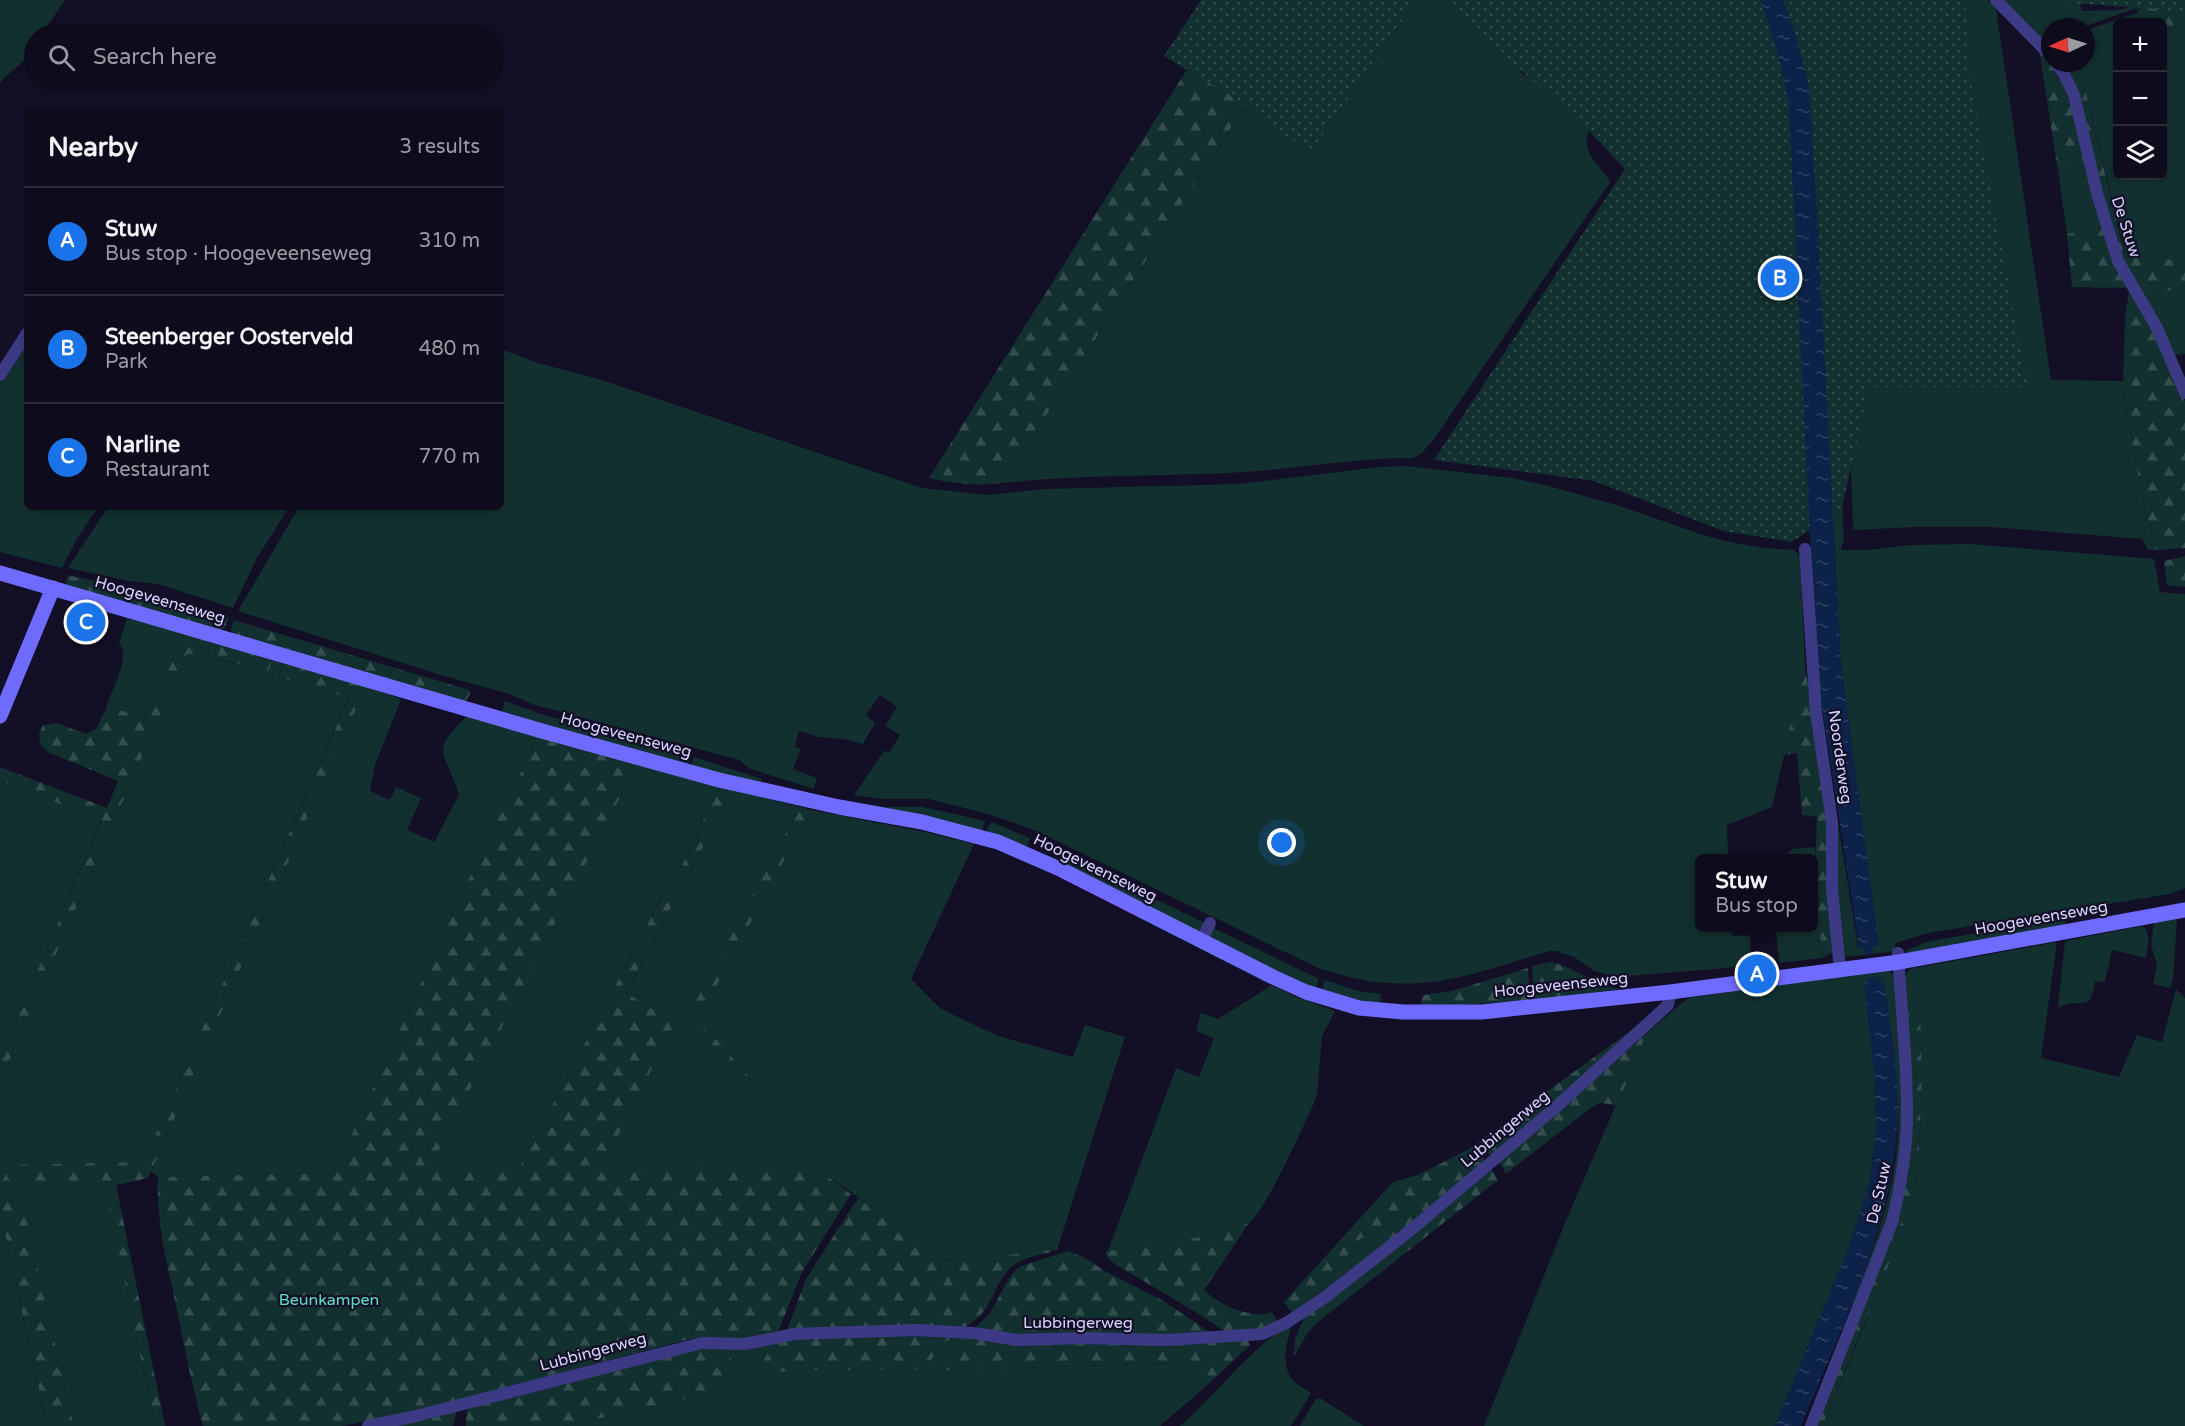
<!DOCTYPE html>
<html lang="en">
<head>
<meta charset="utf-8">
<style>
	:root { --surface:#0e0b1c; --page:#1c1929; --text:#f1f3f6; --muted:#9b9ba3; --line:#2e2b3b; --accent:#1a73e8 }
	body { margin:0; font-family:"Varela Round",sans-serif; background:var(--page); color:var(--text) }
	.controls { position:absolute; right:18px; top:18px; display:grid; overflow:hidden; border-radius:9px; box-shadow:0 3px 9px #0003 }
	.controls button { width:54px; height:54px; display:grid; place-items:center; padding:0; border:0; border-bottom:2px solid var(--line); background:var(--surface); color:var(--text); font:30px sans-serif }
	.compass { position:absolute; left:2041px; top:18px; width:54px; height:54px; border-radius:50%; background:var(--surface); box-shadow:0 3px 9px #0003; rotate:266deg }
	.you { position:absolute; left:1282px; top:843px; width:21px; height:21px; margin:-15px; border:4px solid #fff; border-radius:50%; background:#1a73e8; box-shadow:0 0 0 9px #1a73e833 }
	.badge { display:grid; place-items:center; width:39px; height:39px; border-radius:50%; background:var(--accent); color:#fff; font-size:20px; font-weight:700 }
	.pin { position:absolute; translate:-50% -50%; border:3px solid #fff; box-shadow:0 2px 6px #0006 }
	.popup { position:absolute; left:1695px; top:854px; width:123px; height:78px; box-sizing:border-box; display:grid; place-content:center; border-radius:9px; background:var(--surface); filter:drop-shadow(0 2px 4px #0005); font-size:20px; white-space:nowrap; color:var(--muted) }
	.popup b { font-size:22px; color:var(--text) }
	.popup::after { content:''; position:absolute; left:50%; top:100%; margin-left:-12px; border:12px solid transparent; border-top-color:var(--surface) }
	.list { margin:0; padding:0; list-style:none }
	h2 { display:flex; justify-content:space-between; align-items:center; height:78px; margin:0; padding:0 24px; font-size:26px }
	h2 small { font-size:20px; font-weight:400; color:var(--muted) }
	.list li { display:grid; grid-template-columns:39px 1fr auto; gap:18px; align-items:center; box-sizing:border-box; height:108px; padding:0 24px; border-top:2px solid var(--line) }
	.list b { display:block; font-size:22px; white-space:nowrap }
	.list p { margin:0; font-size:20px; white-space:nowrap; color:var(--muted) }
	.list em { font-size:20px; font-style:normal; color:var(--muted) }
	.icon { flex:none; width:33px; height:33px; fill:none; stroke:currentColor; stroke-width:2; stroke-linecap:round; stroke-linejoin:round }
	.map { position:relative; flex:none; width:2185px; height:1426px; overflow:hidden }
	.search { position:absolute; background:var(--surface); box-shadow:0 3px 9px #0003; left:24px; top:24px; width:480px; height:66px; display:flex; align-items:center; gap:15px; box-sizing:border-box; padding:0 21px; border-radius:33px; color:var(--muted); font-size:22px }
	.panel { position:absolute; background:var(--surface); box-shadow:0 3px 9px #0003; left:24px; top:108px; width:480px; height:402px; border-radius:9px }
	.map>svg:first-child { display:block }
	.green { fill:#12302f }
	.forest { fill:url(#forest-firs) }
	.park { fill:url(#park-dots) }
	.water { fill:url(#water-ripples) }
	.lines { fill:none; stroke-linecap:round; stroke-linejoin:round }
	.street { stroke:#3d3a85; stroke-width:12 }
	.secondary { stroke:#6f6bff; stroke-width:15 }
	.labels { text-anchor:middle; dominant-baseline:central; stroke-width:4.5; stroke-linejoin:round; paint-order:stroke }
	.street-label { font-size:16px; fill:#d9d4ff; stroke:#130f26 }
	.park-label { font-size:16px; fill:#5fe0c0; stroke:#130f26 }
</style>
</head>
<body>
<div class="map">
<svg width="2185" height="1426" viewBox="0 0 2185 1426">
	<defs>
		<pattern id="forest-firs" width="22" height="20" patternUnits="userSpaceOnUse" patternTransform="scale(1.5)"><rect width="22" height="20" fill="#12302f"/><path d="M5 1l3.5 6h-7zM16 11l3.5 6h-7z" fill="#344d4e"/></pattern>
		<pattern id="park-dots" width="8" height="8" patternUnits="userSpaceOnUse" patternTransform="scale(1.5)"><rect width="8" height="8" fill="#12302f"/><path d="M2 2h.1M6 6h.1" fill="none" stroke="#344d4e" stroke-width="1.8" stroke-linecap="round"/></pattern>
		<pattern id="water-ripples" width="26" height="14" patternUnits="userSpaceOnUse" patternTransform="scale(1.5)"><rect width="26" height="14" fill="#0c2248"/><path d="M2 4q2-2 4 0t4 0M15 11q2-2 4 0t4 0" fill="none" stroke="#2f4163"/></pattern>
	</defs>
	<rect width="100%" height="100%" fill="#130f26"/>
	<g class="green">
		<path d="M 0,0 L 65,0 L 42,34 L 34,34 C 34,60 14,66 0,83 Z"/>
		<path d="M 1416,0 L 1447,0 L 1501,18 L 1521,73 L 1591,116 C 1590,126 1585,140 1588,150 C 1592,162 1605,171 1610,182 L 1434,439 L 1421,454 L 1413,458 C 1357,458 1301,468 1245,472 C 1164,477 1083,474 1003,483 L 1246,105 L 1310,154 Z"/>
		<path d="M 1792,0 L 1833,339 L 1844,539 L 1841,550 L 1868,550 L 1910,545 L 1971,544 L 2154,559 L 2160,592 L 2185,594 L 2185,888 L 2170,894 L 1928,933 L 1895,943 L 1895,951 L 1873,954 L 1872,946 L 1878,945 L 1841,665 L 1833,519 Z"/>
		<path d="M 1965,0 L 1988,0 L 1996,9 L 2051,380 L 2124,381 L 2123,390 L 2140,487 L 2156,550 L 2148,550 L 2142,539 L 1991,527 L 1915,527 L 1853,530 L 1851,466 L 1862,376 L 1985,224 L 1966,42 Z"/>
		<path d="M 2001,0 L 2079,0 L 2082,11 L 2117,10 L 2136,6 L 2150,6 L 2145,9 L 2134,9 L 2083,27 L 2050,27 L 2050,42 L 2046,43 Z"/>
		<path d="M 2137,13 L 2146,22 L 2118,22 L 2118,176 L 2162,176 L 2163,31 L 2185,29 L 2185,261 L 2134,256 L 2125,253 L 2079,63 L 2086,63 L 2086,30 Z"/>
		<path d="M 2087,165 L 2102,226 L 2067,234 L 2058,171 Z"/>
		<path d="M 2132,281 L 2159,289 L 2172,291 L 2176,303 L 2185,303 L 2185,354 L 2172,355 Z"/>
		<path d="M 27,340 L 27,507 L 98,507 L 78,537 L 62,568 L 0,552 L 0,382 Z"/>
		<path d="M 501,349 L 538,363 L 602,380 L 922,488 L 988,495 L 1045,489 L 1238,484 L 1379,467 L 1406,466 L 1511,478 L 1545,485 L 1617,505 L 1700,534 L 1729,542 L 1765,548 L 1794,550 L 1800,556 L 1805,666 L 1772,807 L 1727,825 L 1728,858 L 1700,858 L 1700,928 L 1731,928 L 1732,936 L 1750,935 L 1751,966 L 1616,977 L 1594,971 L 1574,957 L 1557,951 L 1549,951 C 1461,978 1408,1000 1316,967 L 1032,829 L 988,814 L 929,799 L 882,799 L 854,795 L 884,751 L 890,752 L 900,735 L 885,726 L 897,707 L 880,695 L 866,715 L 875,723 L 863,744 L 844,739 L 819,737 L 799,731 L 795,747 L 801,749 L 793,769 L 817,778 L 814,789 L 748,768 L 740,760 L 535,705 L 509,694 L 438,674 L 238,611 L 299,507 L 501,507 Z"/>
		<path d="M 108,507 L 289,507 L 257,558 L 233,608 L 158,584 L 129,581 L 68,568 Z"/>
		<path d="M 127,618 L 184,634 L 149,714 L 106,709 C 110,690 132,660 119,643 Z"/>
		<path d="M 210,642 L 221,645 L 217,659 L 268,672 L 272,660 L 283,663 L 279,677 L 349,697 L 145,1158 L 134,1162 L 10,1166 L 25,1187 L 105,1185 L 155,1426 L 74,1426 L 22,1204 L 0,1166 L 0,1082 L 187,654 L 208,654 Z"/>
		<path d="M 366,686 L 401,699 L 375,765 L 370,791 L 390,800 L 396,787 L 421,798 L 407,830 L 433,841 L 435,841 L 459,794 C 445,751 428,753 468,715 L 535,734 L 528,758 L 470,876 L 334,1173 L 158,1177 L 151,1171 Z"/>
		<path d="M 505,701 L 538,713 L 690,756 L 688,764 L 685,765 L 502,712 Z"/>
		<path d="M 694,757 L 762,779 L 761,785 L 695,768 L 692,764 Z"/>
		<path d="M 637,764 L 720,787 L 700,824 L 703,826 L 670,886 L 667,886 L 518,1171 L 427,1171 Z"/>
		<path d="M 0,781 L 102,819 L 0,1058 Z"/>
		<path d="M 733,790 L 800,807 L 688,1018 L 694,1025 L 811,810 L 925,832 L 974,844 L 911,979 L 941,1009 L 998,1036 L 1073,1057 L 1085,1025 L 1125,1037 L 1057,1250 L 956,1261 L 932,1256 L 915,1248 L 866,1203 L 813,1165 L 600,1169 L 675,1023 L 626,994 Z"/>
		<path d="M 850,802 L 885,807 L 923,807 L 985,821 L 982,830 Z"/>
		<path d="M 991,822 L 1030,838 L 1027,846 L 1023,847 L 988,834 L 987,830 Z"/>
		<path d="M 1838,823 L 1858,947 L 1864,947 L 1865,955 L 1844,957 L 1840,951 L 1836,834 Z"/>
		<path d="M 1815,847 L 1822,958 L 1779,963 L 1776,928 L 1814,928 L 1814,858 L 1784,858 L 1792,849 Z"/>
		<path d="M 1065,855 L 1148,896 L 1149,899 L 1144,907 L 1061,863 Z"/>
		<path d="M 1155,899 L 1207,924 L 1201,933 L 1148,908 L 1152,901 Z"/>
		<path d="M 2061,918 L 2066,923 L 2064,927 L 1906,954 L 1906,951 L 1926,942 Z"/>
		<path d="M 2177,918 L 2173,979 L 2170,988 L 2153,984 L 2157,965 L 2151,945 L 2154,922 Z"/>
		<path d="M 2143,926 C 2151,933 2148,948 2146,958 L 2112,950 L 2105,982 L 2095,981 C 2090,1016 2082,996 2059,1007 L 2058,1006 L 2065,941 Z"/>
		<path d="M 1211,927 L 1319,979 L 1316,987 L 1313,989 L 1207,938 Z"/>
		<path d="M 2057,942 L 2041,1058 L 2119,1077 L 2137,1035 L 2162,1042 L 2176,989 L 2185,998 L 2185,1426 L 1822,1426 L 1865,1324 L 1900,1204 L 1918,1199 L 1913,1191 L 1919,1155 L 1922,1074 L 1920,1004 L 1906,1007 L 1904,976 L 1910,969 Z"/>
		<path d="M 1883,969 L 1890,972 L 1895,977 L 1904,1113 L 1890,1221 L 1831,1352 C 1864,1274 1902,1193 1898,1107 C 1896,1066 1890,1024 1884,984 L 1871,1037 L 1875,1078 L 1876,1131 L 1870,1182 L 1850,1245 L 1775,1426 L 1484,1426 L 1565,1223 L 1647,1033 L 1688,998 Z"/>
		<path d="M 1324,980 L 1359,991 L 1381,994 L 1380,1003 L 1377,1005 L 1322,992 Z"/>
		<path d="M 1272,985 L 1296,997 L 1335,1011 L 1322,1036 L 1317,1094 L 1314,1103 C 1304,1125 1265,1213 1248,1224 C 1243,1227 1236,1228 1231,1230 C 1191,1243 1150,1248 1108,1251 L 1176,1068 L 1199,1077 L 1214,1038 L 1196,1031 L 1201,1013 L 1218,1019 Z"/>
		<path d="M 0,1211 L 46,1423 L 47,1426 L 0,1426 Z"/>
		<path d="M 1361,1238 L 1367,1238 L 1380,1248 L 1318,1295 Z"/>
		<path d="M 1293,1322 C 1287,1340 1280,1362 1292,1379 C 1296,1385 1305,1389 1311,1393 L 1291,1426 L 1180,1426 C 1218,1393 1250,1348 1293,1322 Z"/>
		<path d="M 956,1336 L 985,1339 L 943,1370 L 1181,1363 C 1194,1366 1198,1376 1204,1388 L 1160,1426 L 565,1426 L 730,1389 L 731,1349 L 744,1350 L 772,1344 L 758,1374 L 934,1353 L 939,1346 Z"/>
		<path d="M 1320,1398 L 1364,1426 L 1300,1426 L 1316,1399 Z"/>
	</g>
	<g class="forest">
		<path d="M 2185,0 L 2185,29 L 2163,31 L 2162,22 L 2146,22 L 2137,13 L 2138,10 Z"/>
		<path d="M 1394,31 L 1310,154 L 1245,106 L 1003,483 C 978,486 954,484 929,478 L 1186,71 Z"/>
		<path d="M 2039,49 C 2070,83 2075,120 2087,165 L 2058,171 Z"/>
		<path d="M 2070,63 L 2079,63 L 2124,253 L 2134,256 L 2185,261 L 2185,303 L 2176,303 L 2172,291 C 2141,288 2135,288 2121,260 L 2067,72 Z"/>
		<path d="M 2102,226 L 2115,265 L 2127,288 L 2072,287 L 2067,234 Z"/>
		<path d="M 2129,291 L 2154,332 L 2185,402 L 2185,548 L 2156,550 L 2140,487 L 2123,389 L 2125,319 Z"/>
		<path d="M 2185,556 L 2185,587 L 2167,585 L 2164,561 Z"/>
		<path d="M 67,575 L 144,592 L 229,618 L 225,628 L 220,631 L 66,586 Z"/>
		<path d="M 234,620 L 469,690 L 470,694 L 464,704 L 233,634 L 231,629 Z"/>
		<path d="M 184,634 L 210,642 L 208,654 L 187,654 L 0,1082 L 0,1058 L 102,820 L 0,781 L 0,767 L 107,808 L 118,781 L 48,752 L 40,744 L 39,733 L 43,725 L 56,723 L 86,734 L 96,729 L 106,709 L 149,714 Z"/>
		<path d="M 221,645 L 272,660 L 268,673 L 217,658 Z"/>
		<path d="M 283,663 L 366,686 L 148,1178 L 116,1185 L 165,1426 L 155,1426 L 105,1186 L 24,1187 L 10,1165 L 134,1162 L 145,1158 L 349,698 L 279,677 Z"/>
		<path d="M 1805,666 L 1827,813 L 1834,947 L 1831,954 L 1822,958 L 1815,870 L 1817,817 L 1802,815 L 1797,753 L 1783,755 Z"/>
		<path d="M 535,734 L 637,764 L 428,1171 L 518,1171 L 668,885 L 670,886 L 703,827 L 700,825 L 720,787 L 733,790 L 626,993 L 675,1023 L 601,1169 L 813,1165 L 851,1194 L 802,1272 L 778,1332 L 744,1339 L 704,1337 L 686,1340 L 428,1408 L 342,1426 L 203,1426 C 192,1386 184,1345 176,1305 C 167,1264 156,1220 158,1177 L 334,1173 L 470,876 L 528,758 Z"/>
		<path d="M 800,807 L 811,810 L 695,1026 L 687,1018 Z"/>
		<path d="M 1551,962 C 1576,968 1594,985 1620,989 L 1534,1000 L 1532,966 Z"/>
		<path d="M 1528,968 L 1530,1000 L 1421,1008 L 1420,1005 L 1423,995 L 1452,991 Z"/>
		<path d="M 1920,1003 L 1922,1074 L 1919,1155 L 1913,1191 L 1918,1199 L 1918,1205 L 1912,1207 L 1900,1204 L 1912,1126 L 1913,1093 L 1906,1007 Z"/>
		<path d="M 1659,1010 L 1492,1156 L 1477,1144 L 1549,1090 Z"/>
		<path d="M 706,1028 L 777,1108 L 764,1107 L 697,1034 Z"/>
		<path d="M 1647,1033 L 1617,1105 L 1601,1103 L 1592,1107 L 1507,1173 L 1505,1172 L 1498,1160 L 1568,1103 Z"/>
		<path d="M 1473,1147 L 1484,1158 L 1483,1163 L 1380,1248 L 1367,1238 L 1361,1238 L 1318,1295 L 1292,1313 L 1284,1302 L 1393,1182 L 1418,1175 Z"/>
		<path d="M 0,1166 L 2,1166 L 22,1204 L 27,1223 L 74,1426 L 47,1426 L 0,1211 Z"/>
		<path d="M 1490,1167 L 1498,1180 L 1318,1322 L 1308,1332 L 1294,1356 L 1295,1339 L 1304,1318 Z"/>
		<path d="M 858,1198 C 894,1222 909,1256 956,1261 L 1051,1250 L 1051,1252 C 1039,1255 1025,1257 1015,1264 C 991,1281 996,1314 962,1328 L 787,1330 L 806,1279 Z"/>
		<path d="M 1896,1222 L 1902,1223 L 1905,1225 L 1822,1426 L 1813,1426 Z"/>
		<path d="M 1249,1223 L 1204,1290 C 1216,1303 1254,1321 1271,1312 L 1278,1322 L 1262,1329 L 1226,1332 L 1194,1311 L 1118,1266 C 1112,1262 1106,1259 1106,1251 C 1156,1247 1202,1239 1249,1223 Z"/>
		<path d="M 1068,1251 L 1085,1258 L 1105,1271 L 1162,1300 L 1214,1335 L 1018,1337 L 975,1329 C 979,1322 987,1318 991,1311 C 1001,1296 1006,1276 1021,1266 Z"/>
		<path d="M 913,1335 L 956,1336 L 939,1346 L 926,1369 L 803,1370 L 757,1374 L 772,1344 L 792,1340 Z"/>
		<path d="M 985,1339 L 1248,1340 L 1250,1345 L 1204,1388 C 1198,1376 1194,1366 1181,1363 L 943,1370 C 947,1347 964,1342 985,1339 Z"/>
		<path d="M 703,1348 L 731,1349 L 730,1389 L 565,1426 L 466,1426 L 467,1408 Z"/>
		<path d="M 457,1410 L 453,1426 L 391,1426 Z"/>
	</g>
	<g class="park">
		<path d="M 1201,0 L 1416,0 L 1310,154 L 1246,105 L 1164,56 Z"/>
		<path d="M 1442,0 L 1965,0 L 1972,91 L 2028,387 L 1869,387 L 1842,507 L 1792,542 L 1723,531 L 1594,481 L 1434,460 L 1625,169 L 1587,129 Z"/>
		<path d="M 2029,0 L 2185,0 L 2185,11 Z"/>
	</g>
	<g class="water">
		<path d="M 1760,0 L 1783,0 L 1793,27 L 1809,85 L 1816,194 L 1841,665 L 1879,945 L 1872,946 L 1873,954 L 1865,955 L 1864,947 L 1859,948 L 1822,707 L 1813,600 L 1789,108 C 1783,68 1774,38 1760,0 Z"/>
		<path d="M 1877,977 L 1884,984 C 1890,1025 1898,1065 1898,1106 C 1897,1222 1843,1322 1801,1426 L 1775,1426 L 1850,1245 L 1870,1182 L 1876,1131 L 1875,1078 L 1864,985 L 1869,978 Z"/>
	</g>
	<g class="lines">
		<g class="street">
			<path d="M 1996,0 L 2050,55"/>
			<path d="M 2056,63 L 2064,74 L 2074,95 L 2098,197 L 2118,261 L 2157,328 L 2185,393"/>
			<path d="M 0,375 L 27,333"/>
			<path d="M 1805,549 L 1816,712 L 1832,822 L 1832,889 L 1840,970"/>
			<path d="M 1201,942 L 1210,923"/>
			<path d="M 368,1426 L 412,1417 L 702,1343 L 745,1344 L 794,1334 L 916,1330 L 974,1333 L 1017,1340 L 1082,1338 L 1166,1340 L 1262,1334 L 1286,1323 L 1324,1298 L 1412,1229 L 1555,1108 L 1668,1005 L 1670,992"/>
			<path d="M 1811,1426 L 1892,1222 C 1900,1189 1906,1156 1907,1122 C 1908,1066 1901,1009 1898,953"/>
		</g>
		<g class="secondary">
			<path d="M 0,573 L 542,731 L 719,780 L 839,807 L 922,822 L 998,842 L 1062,870 L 1273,977 L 1306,992 L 1359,1008 L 1403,1012 L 1482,1012 L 1670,992 L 1899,962 L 2185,910"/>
			<path d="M 0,716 L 53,588"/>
		</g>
	</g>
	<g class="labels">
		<g class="street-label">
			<text transform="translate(2126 227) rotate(72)">De Stuw</text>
			<text transform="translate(160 600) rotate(16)">Hoogeveenseweg</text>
			<text transform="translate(626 735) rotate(15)">Hoogeveenseweg</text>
			<text transform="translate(1840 757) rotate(82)">Noorderweg</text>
			<text transform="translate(1095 868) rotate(26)">Hoogeveenseweg</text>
			<text transform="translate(2041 918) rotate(-10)">Hoogeveenseweg</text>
			<text transform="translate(1561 985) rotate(-6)">Hoogeveenseweg</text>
			<text transform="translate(1505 1129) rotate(-40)">Lubbingerweg</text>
			<text transform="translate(1879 1193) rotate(-77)">De Stuw</text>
			<text x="1078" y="1323">Lubbingerweg</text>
			<text transform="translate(593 1352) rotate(-15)">Lubbingerweg</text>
		</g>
		<g class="park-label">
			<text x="329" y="1300">Beunkampen</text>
		</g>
	</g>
</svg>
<div class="controls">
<button>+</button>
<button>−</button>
<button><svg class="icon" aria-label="layers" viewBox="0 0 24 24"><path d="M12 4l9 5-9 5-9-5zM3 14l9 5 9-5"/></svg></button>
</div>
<svg class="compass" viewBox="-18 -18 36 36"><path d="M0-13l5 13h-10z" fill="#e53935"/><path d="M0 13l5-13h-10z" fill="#9b9ba3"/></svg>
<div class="you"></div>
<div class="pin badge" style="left:1757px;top:974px">A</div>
<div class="popup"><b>Stuw</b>Bus stop</div>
<div class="pin badge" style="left:1780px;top:278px">B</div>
<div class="pin badge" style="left:86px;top:622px">C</div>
<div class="search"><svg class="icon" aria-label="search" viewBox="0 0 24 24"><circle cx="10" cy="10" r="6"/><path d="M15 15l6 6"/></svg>Search here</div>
<section class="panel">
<h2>Nearby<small>3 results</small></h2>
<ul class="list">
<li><span class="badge">A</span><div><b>Stuw</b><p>Bus stop · Hoogeveenseweg</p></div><em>310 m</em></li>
<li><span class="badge">B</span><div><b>Steenberger Oosterveld</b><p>Park</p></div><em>480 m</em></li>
<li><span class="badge">C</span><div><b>Narline</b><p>Restaurant</p></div><em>770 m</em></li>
</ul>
</section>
</div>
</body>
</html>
